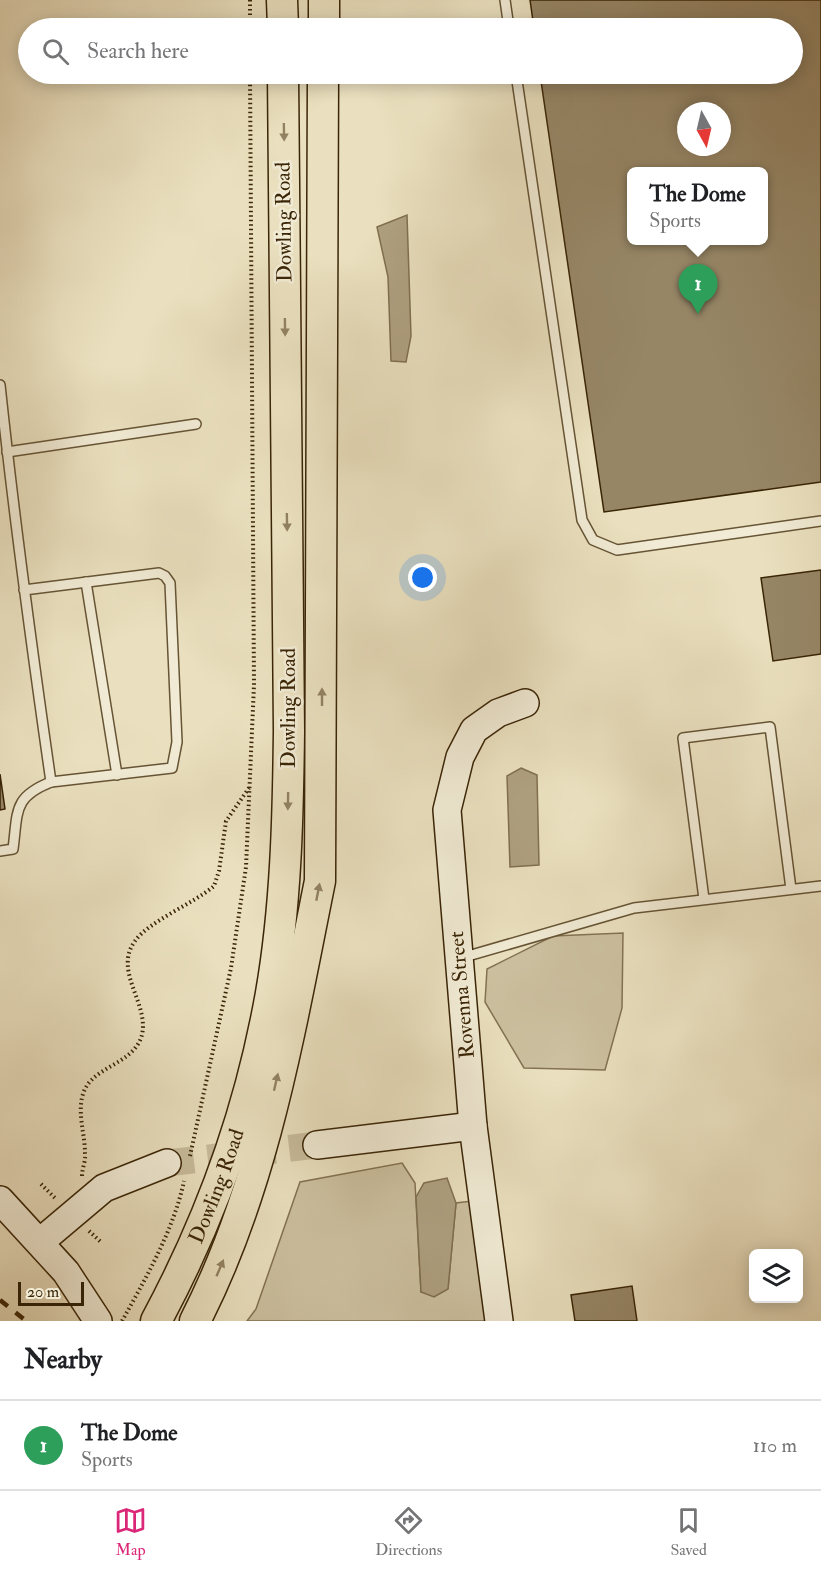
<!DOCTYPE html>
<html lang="en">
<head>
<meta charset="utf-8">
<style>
	:root { --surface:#fff; --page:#f2f2f2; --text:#202124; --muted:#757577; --line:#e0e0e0; --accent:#db2777 }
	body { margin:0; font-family:"IM FELL Double Pica",serif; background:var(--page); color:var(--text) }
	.controls { position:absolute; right:18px; bottom:18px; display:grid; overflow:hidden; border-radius:9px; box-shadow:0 3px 15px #0003 }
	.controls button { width:54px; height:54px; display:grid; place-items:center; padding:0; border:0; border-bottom:2px solid var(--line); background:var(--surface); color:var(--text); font:30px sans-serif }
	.compass { position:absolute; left:677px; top:102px; width:54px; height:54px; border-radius:50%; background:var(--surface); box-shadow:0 3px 15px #0003; rotate:172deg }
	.scale { position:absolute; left:18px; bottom:15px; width:66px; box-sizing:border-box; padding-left:6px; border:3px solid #3a2506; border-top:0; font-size:16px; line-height:21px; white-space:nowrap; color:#3a2506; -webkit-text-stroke:4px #f1ebd5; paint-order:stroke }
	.you { position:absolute; left:423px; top:578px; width:21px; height:21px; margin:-15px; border:4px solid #fff; border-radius:50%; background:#1a73e8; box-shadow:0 0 0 9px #1a73e833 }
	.badge { display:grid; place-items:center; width:39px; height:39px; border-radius:50%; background:var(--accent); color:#fff; font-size:20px; font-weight:700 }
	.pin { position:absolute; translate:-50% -50px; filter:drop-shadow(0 2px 3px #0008) }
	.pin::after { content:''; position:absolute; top:32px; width:21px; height:18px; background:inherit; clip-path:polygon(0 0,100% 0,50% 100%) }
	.popup { position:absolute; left:627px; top:167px; width:141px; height:78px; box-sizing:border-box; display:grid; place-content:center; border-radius:9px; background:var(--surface); filter:drop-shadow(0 2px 4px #0005); font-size:20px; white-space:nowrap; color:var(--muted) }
	.popup b { font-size:22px; color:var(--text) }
	.popup::after { content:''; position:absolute; left:50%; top:100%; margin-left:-12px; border:12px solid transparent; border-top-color:var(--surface) }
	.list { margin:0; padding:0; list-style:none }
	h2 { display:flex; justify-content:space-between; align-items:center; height:78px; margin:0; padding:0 24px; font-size:26px }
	h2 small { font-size:20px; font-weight:400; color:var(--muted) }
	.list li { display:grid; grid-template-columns:39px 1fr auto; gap:18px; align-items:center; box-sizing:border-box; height:90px; padding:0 24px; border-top:2px solid var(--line) }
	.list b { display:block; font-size:22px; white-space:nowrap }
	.list p { margin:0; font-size:20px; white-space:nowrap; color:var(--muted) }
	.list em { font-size:20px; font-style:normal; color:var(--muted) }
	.icon { flex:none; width:33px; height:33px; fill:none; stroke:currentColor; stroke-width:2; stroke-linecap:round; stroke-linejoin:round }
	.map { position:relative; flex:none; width:821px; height:1321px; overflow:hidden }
	.search { position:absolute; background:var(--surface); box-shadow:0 3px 15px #0003; left:18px; right:18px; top:18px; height:66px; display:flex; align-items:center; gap:15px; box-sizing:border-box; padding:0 21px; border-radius:33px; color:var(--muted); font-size:22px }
	.sheet { height:168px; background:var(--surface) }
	nav { display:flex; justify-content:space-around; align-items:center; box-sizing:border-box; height:84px; border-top:2px solid var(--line); background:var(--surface); font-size:16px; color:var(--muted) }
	nav a { display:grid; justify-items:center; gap:3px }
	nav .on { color:var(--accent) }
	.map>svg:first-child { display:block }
	.green { fill:#ccc0a0; stroke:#837253; stroke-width:1.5 }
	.water { fill:#aea080; stroke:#806f4f; stroke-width:1.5 }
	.building { fill:#968666; stroke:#3a2506; stroke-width:1.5; fill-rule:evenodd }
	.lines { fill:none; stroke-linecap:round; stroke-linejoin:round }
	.secondary-tunnel { stroke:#c7bb9a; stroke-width:27; stroke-dasharray:27 14; stroke-linecap:butt }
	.lane-casing { stroke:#665434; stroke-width:12 }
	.secondary-casing { stroke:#3a2506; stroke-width:30 }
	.primary-casing { stroke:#3a2506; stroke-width:33 }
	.path { stroke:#3a2506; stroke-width:4; stroke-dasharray:1.5 3; stroke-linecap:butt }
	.lane { stroke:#f1ebd5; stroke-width:9 }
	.secondary { stroke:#f1ebd5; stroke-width:27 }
	.primary { stroke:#eae0bf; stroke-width:30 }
	.rail { stroke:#3a2506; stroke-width:4.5; stroke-dasharray:10 10; stroke-linecap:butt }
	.oneway { fill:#928262 }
	.labels { text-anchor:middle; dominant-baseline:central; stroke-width:5; stroke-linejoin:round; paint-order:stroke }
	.street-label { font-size:21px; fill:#3a2506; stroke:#f1ebd5 }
</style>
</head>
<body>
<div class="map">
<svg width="821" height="1321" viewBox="0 0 821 1321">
	<rect width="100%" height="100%" fill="#eae0bf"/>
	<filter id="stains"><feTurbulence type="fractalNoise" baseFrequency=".00333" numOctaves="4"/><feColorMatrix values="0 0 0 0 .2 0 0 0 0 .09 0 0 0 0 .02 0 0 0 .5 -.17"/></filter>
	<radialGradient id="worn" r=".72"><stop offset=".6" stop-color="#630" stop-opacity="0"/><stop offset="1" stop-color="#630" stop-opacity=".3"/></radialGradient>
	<g class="green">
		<path d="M 623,933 L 622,1008 L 605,1070 L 524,1068 L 485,1002 L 487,969 L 553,936 Z"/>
		<path d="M 402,1163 L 415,1183 L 421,1292 L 448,1288 L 456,1203 L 472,1201 L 486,1321 L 247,1321 L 256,1309 L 300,1182 Z"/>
	</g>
	<g class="water">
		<path d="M 407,215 L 411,336 L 406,362 L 391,361 L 388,277 L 377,227 Z"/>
		<path d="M 521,768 L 537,775 L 539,865 L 510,867 L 507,776 Z"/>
		<path d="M 447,1178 L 456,1203 L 448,1289 L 434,1297 L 421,1292 L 416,1197 L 424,1183 Z"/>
	</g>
	<g class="building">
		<path d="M 530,0 L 821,0 L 821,482 L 604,512 L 540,74 L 792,74 L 792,28 L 534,28 ZM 686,111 L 722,111 L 722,147 L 686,147 ZM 632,172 L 764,172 L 764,240 L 632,240 Z"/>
		<path d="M 821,570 L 821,654 L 773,661 L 761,578 Z"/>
		<path d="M 0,774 L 5,809 L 0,810 Z"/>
		<path d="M 632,1286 L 637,1321 L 575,1321 L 571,1295 Z"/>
	</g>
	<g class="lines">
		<path class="secondary-tunnel" d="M 167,1163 L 317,1145"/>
		<g class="lane-casing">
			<g id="lane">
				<path d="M 505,0 L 509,28"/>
				<path d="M 516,74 L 582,520 L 593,540 L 617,550 L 821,521"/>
				<path d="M 0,385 C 14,517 32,650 51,782 L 172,768 L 177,742 L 170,583 L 165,576 L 159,573 L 24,590"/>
				<path d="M 7,452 L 196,424"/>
				<path d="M 86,582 L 117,775"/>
				<path d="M 0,851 L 13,849 C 18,811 13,797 51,782"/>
				<path d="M 704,899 L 683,738 L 770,727 L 791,889"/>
				<path d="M 461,958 L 634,908 L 821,886"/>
			</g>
		</g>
		<g class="secondary-casing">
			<g id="secondary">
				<path d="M 317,1145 L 473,1126"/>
				<path d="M 0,1200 L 66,1272 L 98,1321"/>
				<path d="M 40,1242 L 104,1188 L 167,1163"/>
				<path d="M 499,1321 L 473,1126 L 447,810 L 460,757 L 474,730 L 498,713 L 525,703"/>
			</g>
		</g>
		<g class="primary-casing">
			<g id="primary">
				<path d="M 282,0 L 283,28"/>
				<path d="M 324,28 L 324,0"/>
				<path id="s1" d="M 156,1321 C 211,1219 251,1107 271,993 C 286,907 288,817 289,731 L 283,74"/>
				<path d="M 195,1321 C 265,1185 290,1029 320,881 L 323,74"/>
			</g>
		</g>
		<g class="path">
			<path d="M 250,0 L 250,28"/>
			<path d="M 190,1156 L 231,968 L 246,867 L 254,685 L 250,74"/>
			<path d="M 82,1176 C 82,1168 86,1161 85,1153 C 85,1134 77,1113 83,1094 C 91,1067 131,1065 141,1038 C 152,1006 112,972 135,941 C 149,921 193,904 214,886 L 219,871 L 226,821 L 249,788"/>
			<path d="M 41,1184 L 55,1198"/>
			<path d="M 89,1231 L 102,1243"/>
			<path d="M 122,1321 C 146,1278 174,1229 184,1181"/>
		</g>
		<use href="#lane" class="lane"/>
		<use href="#secondary" class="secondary"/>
		<use href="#primary" class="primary"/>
		<path class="rail" d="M 0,1300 L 26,1321"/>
	</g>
	<defs><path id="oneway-solid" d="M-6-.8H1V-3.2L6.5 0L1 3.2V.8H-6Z" transform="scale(1.5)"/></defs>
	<g class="oneway">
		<use href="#oneway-solid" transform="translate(284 132) rotate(89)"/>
		<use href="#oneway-solid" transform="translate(285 327) rotate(89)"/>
		<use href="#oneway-solid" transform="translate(287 522) rotate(89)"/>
		<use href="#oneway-solid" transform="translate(322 697) rotate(-90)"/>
		<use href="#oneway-solid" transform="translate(288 801) rotate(91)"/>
		<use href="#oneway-solid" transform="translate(318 892) rotate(-79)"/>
		<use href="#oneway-solid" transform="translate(276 1082) rotate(-77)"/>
		<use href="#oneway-solid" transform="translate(220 1268) rotate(-67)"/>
	</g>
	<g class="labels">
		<g class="street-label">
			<text transform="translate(284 222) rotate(-91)">Dowling Road</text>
			<text transform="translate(288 708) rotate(-90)">Dowling Road</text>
			<text transform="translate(462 995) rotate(-95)">Rovenna Street</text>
			<text stroke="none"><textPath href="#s1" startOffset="148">Dowling Road</textPath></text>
		</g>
	</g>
	<rect width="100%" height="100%" filter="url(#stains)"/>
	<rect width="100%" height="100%" fill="url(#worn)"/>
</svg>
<div class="controls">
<button><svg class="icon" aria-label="layers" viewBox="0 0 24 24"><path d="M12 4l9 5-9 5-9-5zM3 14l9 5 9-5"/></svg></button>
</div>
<svg class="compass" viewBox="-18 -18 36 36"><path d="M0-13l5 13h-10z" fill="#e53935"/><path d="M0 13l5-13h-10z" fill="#757577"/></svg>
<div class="scale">20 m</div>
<div class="you"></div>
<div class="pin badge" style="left:698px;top:314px;background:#2e9e5b">1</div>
<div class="popup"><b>The Dome</b>Sports</div>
<div class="search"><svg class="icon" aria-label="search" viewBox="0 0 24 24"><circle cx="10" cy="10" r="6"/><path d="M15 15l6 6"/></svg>Search here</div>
</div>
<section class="sheet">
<h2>Nearby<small></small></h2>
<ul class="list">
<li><span class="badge" style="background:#2e9e5b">1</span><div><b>The Dome</b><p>Sports</p></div><em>110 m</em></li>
</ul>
</section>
<nav>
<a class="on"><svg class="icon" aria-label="map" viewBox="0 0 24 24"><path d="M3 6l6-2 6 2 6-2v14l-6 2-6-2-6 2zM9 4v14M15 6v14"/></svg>Map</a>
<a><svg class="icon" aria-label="directions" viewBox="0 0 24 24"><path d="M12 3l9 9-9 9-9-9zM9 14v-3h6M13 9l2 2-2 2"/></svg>Directions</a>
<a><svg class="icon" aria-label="saved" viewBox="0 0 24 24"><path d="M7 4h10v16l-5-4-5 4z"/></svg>Saved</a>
</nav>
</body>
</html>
